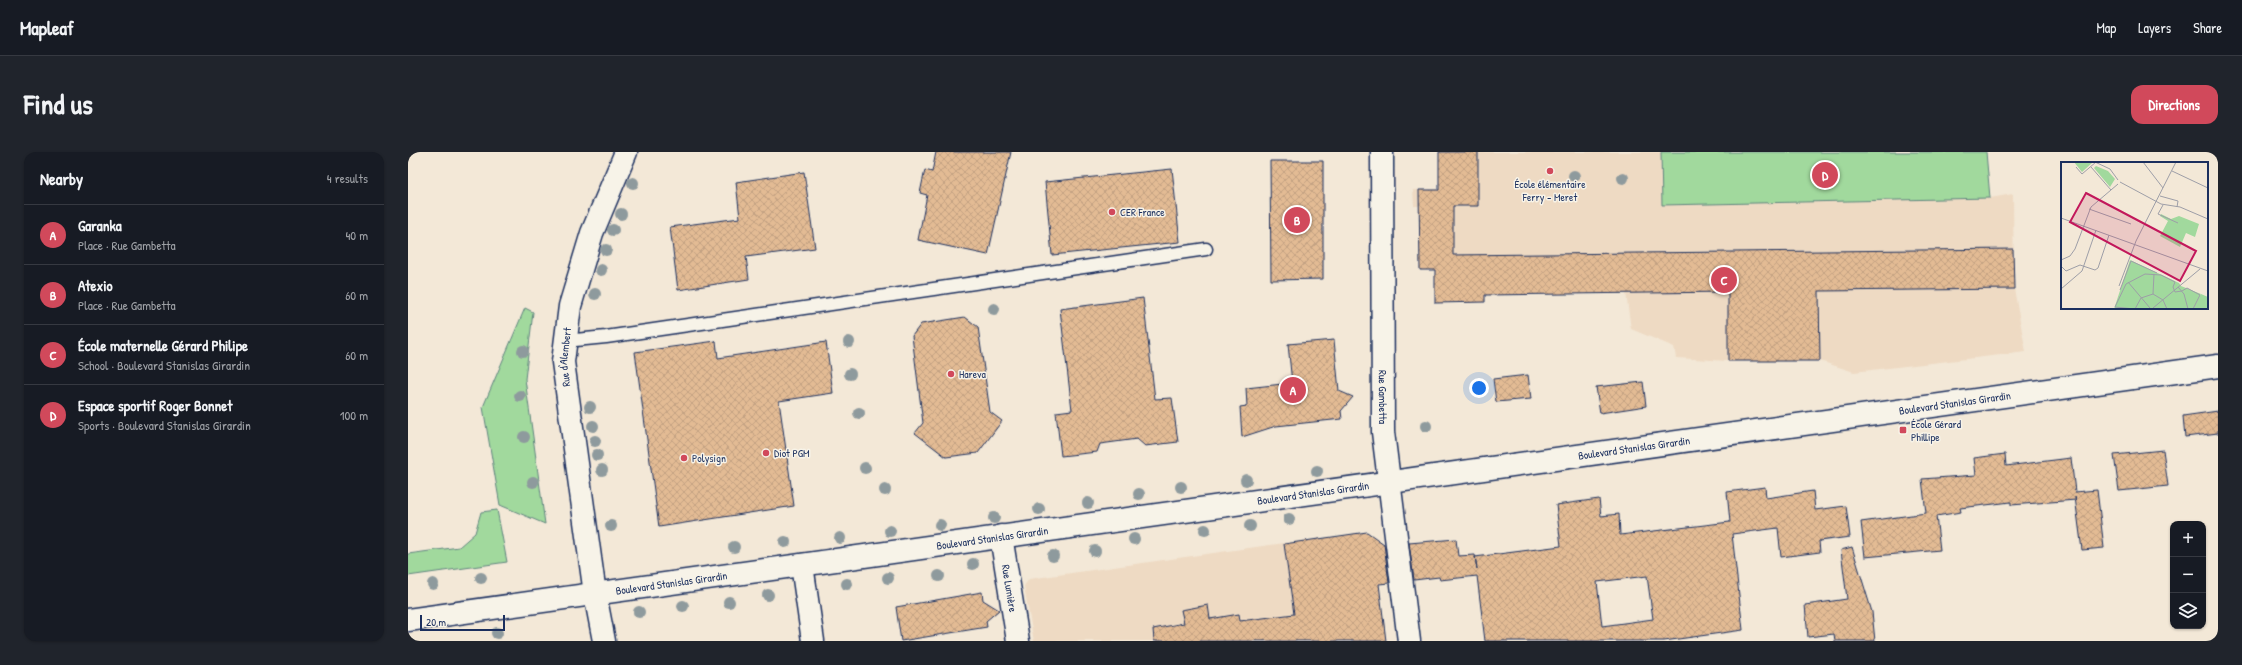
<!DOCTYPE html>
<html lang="en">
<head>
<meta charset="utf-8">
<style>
	:root { --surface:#171b24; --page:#20242c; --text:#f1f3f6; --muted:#9ea1a6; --line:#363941; --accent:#d1495b }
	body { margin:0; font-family:"Patrick Hand",sans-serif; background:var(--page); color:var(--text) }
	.controls { position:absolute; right:12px; bottom:12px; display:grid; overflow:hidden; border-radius:8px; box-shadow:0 1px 3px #0004 }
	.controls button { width:36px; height:36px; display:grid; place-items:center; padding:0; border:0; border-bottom:1px solid var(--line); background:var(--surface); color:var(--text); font:20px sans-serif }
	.scale { position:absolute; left:12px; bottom:10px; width:85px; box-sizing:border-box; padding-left:4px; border:2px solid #1b2f5e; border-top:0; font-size:11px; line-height:14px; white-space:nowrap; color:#1b2f5e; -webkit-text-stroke:3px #f7f3e8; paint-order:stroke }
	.you { position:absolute; left:1071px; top:236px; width:14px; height:14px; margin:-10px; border:3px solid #fff; border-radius:50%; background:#1a73e8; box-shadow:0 0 0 6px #1a73e833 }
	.badge { display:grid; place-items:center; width:26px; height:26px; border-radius:50%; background:var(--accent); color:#fff; font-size:13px; font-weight:700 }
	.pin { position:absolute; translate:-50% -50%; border:2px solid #fff; box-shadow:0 1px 4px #0006 }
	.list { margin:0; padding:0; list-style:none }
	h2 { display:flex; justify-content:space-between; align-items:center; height:52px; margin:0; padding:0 16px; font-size:17px }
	h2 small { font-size:13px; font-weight:400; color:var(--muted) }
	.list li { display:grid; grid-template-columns:26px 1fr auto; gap:12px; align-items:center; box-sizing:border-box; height:60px; padding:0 16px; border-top:1px solid var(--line) }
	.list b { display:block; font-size:15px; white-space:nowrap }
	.list p { margin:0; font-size:13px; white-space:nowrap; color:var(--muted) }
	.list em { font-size:13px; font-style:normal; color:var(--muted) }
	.icon { flex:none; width:22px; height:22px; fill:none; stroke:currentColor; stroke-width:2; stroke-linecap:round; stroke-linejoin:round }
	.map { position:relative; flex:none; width:1810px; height:489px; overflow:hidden; border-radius:12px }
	header { display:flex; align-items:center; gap:24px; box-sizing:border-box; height:56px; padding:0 20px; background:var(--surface); border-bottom:1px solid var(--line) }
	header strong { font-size:19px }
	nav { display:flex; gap:22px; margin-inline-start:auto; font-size:14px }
	.intro { display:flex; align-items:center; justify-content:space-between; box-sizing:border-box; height:96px; padding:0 24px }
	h1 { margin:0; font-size:28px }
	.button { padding:10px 18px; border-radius:12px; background:var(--accent); color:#fff; font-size:14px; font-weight:700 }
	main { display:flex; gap:24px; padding:0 24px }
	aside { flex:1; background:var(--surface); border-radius:12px; box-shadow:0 1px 3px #0004 }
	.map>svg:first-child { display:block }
	.built { fill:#eedac3 }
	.green { fill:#a1d99d; stroke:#5e847e }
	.building { fill:url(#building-cross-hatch); stroke:#1b2f5e; fill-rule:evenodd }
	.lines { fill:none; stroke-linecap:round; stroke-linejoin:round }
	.lane-casing { stroke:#1b2f5e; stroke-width:15 }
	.street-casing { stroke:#1b2f5e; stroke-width:25 }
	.secondary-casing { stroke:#1b2f5e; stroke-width:25 }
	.lane { stroke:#f7f3e8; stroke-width:12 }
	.street { stroke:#f7f3e8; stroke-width:22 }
	.secondary { stroke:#f7f3e8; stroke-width:22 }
	.tree { fill:#8e9a9d }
	.poi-dot { fill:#d1495b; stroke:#f7f3e8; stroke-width:1.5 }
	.labels { text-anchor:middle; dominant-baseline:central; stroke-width:3; stroke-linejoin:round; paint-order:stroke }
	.poi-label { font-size:11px; fill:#1b2f5e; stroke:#f7f3e8; text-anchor:start }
	.street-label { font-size:11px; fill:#1b2f5e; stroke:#f7f3e8 }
	.inset-road { fill:none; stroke:#9d9ea7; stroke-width:1 }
	.view { fill:#c2185b; fill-opacity:0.15; stroke:#c2185b; stroke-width:2 }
	.inset-edge { fill:none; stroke:#1b2f5e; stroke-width:2 }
</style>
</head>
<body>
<header>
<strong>Mapleaf</strong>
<nav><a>Map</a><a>Layers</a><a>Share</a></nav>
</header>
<div class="intro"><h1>Find us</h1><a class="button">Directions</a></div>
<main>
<aside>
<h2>Nearby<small>4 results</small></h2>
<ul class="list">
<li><span class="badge">A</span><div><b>Garanka</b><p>Place · Rue Gambetta</p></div><em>40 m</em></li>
<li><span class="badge">B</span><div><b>Atexio</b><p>Place · Rue Gambetta</p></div><em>60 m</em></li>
<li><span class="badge">C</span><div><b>École maternelle Gérard Philipe</b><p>School · Boulevard Stanislas Girardin</p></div><em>60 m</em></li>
<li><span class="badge">D</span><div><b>Espace sportif Roger Bonnet</b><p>Sports · Boulevard Stanislas Girardin</p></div><em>100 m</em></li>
</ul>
</aside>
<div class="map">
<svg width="1810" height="489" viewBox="0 0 1810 489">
	<defs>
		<pattern id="building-cross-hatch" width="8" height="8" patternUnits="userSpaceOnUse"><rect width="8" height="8" fill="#e3bb94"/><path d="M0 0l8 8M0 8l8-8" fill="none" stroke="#c2a182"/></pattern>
	</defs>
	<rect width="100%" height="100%" fill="#f3e8d7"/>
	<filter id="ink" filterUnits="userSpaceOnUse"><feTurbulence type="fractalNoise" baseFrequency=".025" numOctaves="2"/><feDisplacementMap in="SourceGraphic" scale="8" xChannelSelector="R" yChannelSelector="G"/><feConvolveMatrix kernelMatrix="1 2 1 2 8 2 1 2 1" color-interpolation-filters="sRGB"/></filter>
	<g filter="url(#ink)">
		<g class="built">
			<path d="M 1031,0 L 1253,0 L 1255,53 L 1582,46 L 1605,42 L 1606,137 L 1618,200 L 1446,220 L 1412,209 L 1320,209 L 1268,206 L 1266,195 L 1223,177 L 1218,141 L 1077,143 L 1077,150 L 1027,151 L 1027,118 L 1012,118 L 1011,54 L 1006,54 L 1005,38 L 1031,37 Z"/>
			<path d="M 898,388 L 912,479 L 871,489 L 626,489 L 616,434 L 621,427 Z"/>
		</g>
		<g class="green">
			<path d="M 1253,0 L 1578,0 L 1582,46 L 1254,53 Z"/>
			<path d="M 117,156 L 125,160 L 117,227 L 137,372 L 92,353 L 75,255 Z"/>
			<path d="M 89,358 L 99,410 L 0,424 L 0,402 L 51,395 L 67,381 L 73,360 Z"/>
		</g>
		<g class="building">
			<path d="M 528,0 L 603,0 L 580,103 L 510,88 L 519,43 L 512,41 L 517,18 L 524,20 Z"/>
			<path d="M 1031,0 L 1070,0 L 1070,54 L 1045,54 L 1045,103 L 1605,97 L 1606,137 L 1411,139 L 1412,209 L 1320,209 L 1320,140 L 1077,143 L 1077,150 L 1027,151 L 1027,118 L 1012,118 L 1011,38 L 1031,38 Z"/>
			<path d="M 862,9 L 915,9 L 915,127 L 863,128 Z"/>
			<path d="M 764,17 L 772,90 L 644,103 L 637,30 Z"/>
			<path d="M 396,20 L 407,96 L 338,105 L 341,127 L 270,138 L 262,75 L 332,66 L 328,30 Z"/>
			<path d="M 735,146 L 747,247 L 764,246 L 770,290 L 737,294 L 729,287 L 692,292 L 689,300 L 653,304 L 648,260 L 664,258 L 652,157 Z"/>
			<path d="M 557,165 L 570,175 L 582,260 L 594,269 L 570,301 L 538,305 L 507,281 L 515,271 L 504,184 L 513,172 Z"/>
			<path d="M 926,188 L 931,239 L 945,245 L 933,259 L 934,267 L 868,274 L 834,285 L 832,255 L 839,254 L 838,236 L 884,231 L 880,192 Z"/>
			<path d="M 308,189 L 310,206 L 418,190 L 425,241 L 371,249 L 386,354 L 251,375 L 227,200 Z"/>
			<path d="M 1120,223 L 1123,247 L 1088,250 L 1085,227 Z"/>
			<path d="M 1235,230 L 1238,254 L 1192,261 L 1188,235 Z"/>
			<path d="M 1810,259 L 1810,281 L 1777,285 L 1775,264 Z"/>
			<path d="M 1755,298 L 1760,334 L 1711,339 L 1706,303 Z"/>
			<path d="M 1597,302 L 1598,314 L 1663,306 L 1667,340 L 1689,338 L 1696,396 L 1674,398 L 1667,345 L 1668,348 L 1603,353 L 1603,350 L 1552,356 L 1553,360 L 1528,364 L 1532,398 L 1457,405 L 1453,370 L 1518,361 L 1514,327 L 1568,323 L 1566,306 Z"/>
			<path d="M 1357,335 L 1358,346 L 1405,339 L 1407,358 L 1438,354 L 1442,385 L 1411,389 L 1412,400 L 1373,405 L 1370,376 L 1324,382 L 1335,478 L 1256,489 L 1077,489 L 1069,424 L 1032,428 L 1031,425 L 1006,428 L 1001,391 L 1048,387 L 1050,404 L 1067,403 L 1069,417 L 1067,405 L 1153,394 L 1148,353 L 1191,347 L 1193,364 L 1211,362 L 1212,383 L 1322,370 L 1319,340 ZM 1239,424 L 1245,467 L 1194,474 L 1189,430 Z"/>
			<path d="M 959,380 L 976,392 L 981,431 L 971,432 L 978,489 L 746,489 L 745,477 L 776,471 L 773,458 L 800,453 L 802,467 L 831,462 L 832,469 L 886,462 L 876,392 Z"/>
			<path d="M 1444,395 L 1464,460 L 1467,489 L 1427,489 L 1426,482 L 1400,485 L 1397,453 L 1439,447 L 1433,398 Z"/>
			<path d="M 574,440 L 575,448 L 591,458 L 578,469 L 579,475 L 493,489 L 488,455 Z"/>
		</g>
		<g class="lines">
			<g class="lane-casing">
				<path id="lane" d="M 157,189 L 198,185 L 798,97"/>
			</g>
			<g class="street-casing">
				<g id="street">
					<path id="s1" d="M 974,0 L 975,280 L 1001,489"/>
					<path id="s2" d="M 593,384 L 610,489"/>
					<path d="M 394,413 L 405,489"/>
					<path id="s3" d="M 196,489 L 187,442 L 155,210 L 162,154 L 184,81 L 218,0"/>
				</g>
			</g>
			<g class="secondary-casing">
				<g id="secondary">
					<path id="s4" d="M 0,468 L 1810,214"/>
				</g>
			</g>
			<use href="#lane" class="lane"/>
			<use href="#street" class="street"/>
			<use href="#secondary" class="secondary"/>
		</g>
		<g class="tree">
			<circle cx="1166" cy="24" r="6"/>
			<circle cx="1215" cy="26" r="6"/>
			<circle cx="225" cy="31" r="6"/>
			<circle cx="213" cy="62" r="6"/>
			<circle cx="205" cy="78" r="6"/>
			<circle cx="198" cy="98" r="6"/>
			<circle cx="193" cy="118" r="6"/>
			<circle cx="187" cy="142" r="6"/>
			<circle cx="586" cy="157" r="6"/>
			<circle cx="441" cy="190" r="6"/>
			<circle cx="115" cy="199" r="6"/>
			<circle cx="442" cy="222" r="6"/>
			<circle cx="112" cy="244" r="6"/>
			<circle cx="182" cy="255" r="6"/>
			<circle cx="451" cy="261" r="6"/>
			<circle cx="185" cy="274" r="6"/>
			<circle cx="1018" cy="274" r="6"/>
			<circle cx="116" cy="285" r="6"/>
			<circle cx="187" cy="289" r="6"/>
			<circle cx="189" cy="303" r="6"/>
			<circle cx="457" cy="316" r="6"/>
			<circle cx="194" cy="318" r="6"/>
			<circle cx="909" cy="319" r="6"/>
			<circle cx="838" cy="328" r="6"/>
			<circle cx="125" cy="330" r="6"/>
			<circle cx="773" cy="335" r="6"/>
			<circle cx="477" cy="338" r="6"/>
			<circle cx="731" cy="342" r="6"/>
			<circle cx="680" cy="351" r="6"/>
			<circle cx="631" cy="357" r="6"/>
			<circle cx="586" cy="366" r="6"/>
			<circle cx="881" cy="367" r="6"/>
			<circle cx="532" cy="373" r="6"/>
			<circle cx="203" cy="374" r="6"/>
			<circle cx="842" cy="374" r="6"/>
			<circle cx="797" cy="378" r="6"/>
			<circle cx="482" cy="379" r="6"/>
			<circle cx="432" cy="386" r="6"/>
			<circle cx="726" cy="387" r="6"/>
			<circle cx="377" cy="390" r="6"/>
			<circle cx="326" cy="395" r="6"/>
			<circle cx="687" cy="399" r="6"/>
			<circle cx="645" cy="404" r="6"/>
			<circle cx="565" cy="412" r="6"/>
			<circle cx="531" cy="424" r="6"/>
			<circle cx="73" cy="426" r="6"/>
			<circle cx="480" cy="426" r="6"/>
			<circle cx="25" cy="432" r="6"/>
			<circle cx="439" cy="432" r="6"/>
			<circle cx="360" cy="443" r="6"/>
			<circle cx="321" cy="450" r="6"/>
			<circle cx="275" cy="454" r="6"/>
			<circle cx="231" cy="460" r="6"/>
			<circle cx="89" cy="481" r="6"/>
		</g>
	</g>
	<g class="poi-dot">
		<circle cx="1142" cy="19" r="4"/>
		<circle cx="704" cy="60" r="4"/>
		<circle cx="543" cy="222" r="4"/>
		<rect x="1491" y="274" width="8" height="8" rx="2"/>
		<circle cx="358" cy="301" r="4"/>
		<circle cx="276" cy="306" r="4"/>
	</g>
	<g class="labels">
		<g class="poi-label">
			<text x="1142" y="32" text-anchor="middle">École élémentaire<tspan x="1142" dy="13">Ferry - Meret</tspan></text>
			<text x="712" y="60">CER France</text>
			<text x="551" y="222">Hareva</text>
			<text x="1503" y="272">École Gérard<tspan x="1503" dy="13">Phillipe</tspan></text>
			<text x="366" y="301">Diot PGM</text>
			<text x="284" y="306">Polysign</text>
		</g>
		<g class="street-label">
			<text stroke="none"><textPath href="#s3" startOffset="287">Rue d'Alembert</textPath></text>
			<text stroke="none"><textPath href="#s1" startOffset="245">Rue Gambetta</textPath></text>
			<text stroke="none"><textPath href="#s4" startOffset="1562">Boulevard Stanislas Girardin</textPath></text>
			<text stroke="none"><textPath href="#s4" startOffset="1238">Boulevard Stanislas Girardin</textPath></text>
			<text stroke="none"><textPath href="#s4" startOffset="914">Boulevard Stanislas Girardin</textPath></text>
			<text stroke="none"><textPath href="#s4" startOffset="590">Boulevard Stanislas Girardin</textPath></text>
			<text stroke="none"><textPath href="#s4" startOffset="266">Boulevard Stanislas Girardin</textPath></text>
			<text stroke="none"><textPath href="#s2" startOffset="53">Rue Lumière</textPath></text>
		</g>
	</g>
	<g transform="translate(1653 10)">
		<rect width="147" height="147" fill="#f3e8d7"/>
		<path d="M 100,52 L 110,57 L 118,54 L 138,62 L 134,75 L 125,71 L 119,85 L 99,74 L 107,59 L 99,54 ZM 140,132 L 147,135 L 147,147 L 132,147 Z" fill="#a1d99d"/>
		<path d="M 69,98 L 118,121 L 120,124 L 140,132 L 132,147 L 53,147 Z" fill="#a1d99d"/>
		<path d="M 13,0 L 28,0 L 31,1 L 21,10 ZM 35,4 L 47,9 L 54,17 L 49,25 L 33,6 Z" fill="#a1d99d"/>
		<path class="inset-road" d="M 34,0 L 49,7 L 57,18M 82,0 L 102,26M 15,5 L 21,12 L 35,0M 30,5 L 50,28M 111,9 L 147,26M 59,20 L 100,42 L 119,45 L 147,57M 99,34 L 117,39 L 116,45M 102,43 L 97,52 L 117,61M 28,47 L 70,62M 0,56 L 147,109M 0,98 L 9,94 L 14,87 L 30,45 L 57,22M 0,104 L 5,109 L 19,103 L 34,108 L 37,106 L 48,73M 67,120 L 89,146M 58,124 L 75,79 L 115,0M 117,125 L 123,132 L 127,147M 0,127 L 21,109 L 35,68M 59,128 L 70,99 L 96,111M 121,129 L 126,126 L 139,133 L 132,147M 92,132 L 93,112M 92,146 L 139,107M 106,147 L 102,138 L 92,132 L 80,136 L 74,147 L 54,145 L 65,122 L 84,112 L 100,113 L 114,120 L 112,125 L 114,130 L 121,129"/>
		<path class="view" d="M 25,31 L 135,89 L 119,119 L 9,60 Z"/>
		<rect width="147" height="147" class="inset-edge"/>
	</g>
</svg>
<div class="controls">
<button>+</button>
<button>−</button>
<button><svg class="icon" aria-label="layers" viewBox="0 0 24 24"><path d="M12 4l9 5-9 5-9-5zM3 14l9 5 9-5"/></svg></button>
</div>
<div class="scale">20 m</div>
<div class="you"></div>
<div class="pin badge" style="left:885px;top:238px">A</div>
<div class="pin badge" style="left:889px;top:68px">B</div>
<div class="pin badge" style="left:1316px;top:128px">C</div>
<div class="pin badge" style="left:1417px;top:23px">D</div>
</div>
</main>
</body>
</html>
